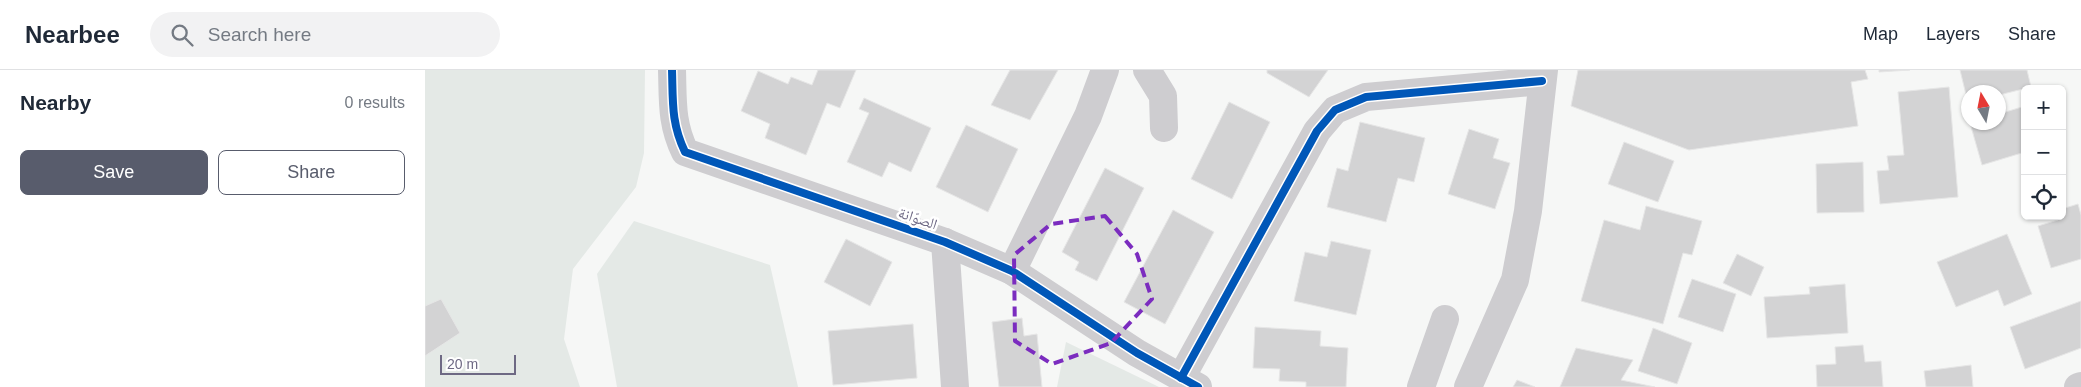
<!DOCTYPE html>
<html lang="en">
<head>
<meta charset="utf-8">
<style>
	:root { --surface:#fff; --page:#f2f2f3; --text:#1f2937; --muted:#747a83; --line:#e0e1e3; --accent:#585c6c }
	body { margin:0; font-family:Arial,"Noto Naskh Arabic",sans-serif; background:var(--page); color:var(--text) }
	.controls { position:absolute; right:15px; top:15px; display:grid; overflow:hidden; border-radius:8px; box-shadow:0 1px 4px #0004 }
	.controls button { width:45px; height:45px; display:grid; place-items:center; padding:0; border:0; border-bottom:1px solid var(--line); background:var(--surface); color:var(--text); font:25px sans-serif }
	.compass { position:absolute; left:1536px; top:15px; width:45px; height:45px; border-radius:50%; background:var(--surface); box-shadow:0 1px 4px #0004; rotate:350deg }
	.scale { position:absolute; left:15px; bottom:12px; width:76px; box-sizing:border-box; padding-left:5px; border:2px solid #6e6984; border-top:0; font-size:14px; line-height:18px; white-space:nowrap; color:#6e6984; -webkit-text-stroke:4px #fff; paint-order:stroke }
	.list { margin:0; padding:0; list-style:none }
	h2 { display:flex; justify-content:space-between; align-items:center; height:65px; margin:0; padding:0 20px; font-size:21px }
	h2 small { font-size:16px; font-weight:400; color:var(--muted) }
	.actions { display:flex; gap:10px; padding:15px 20px }
	.actions a { flex:1; padding:11px 0; border:1px solid var(--accent); border-radius:8px; text-align:center; font-size:18px; color:var(--accent) }
	.actions .main { background:var(--accent); color:#fff }
	.icon { flex:none; width:28px; height:28px; fill:none; stroke:currentColor; stroke-width:2; stroke-linecap:round; stroke-linejoin:round }
	.map { position:relative; flex:none; width:1656px; height:317px; overflow:hidden }
	header { display:flex; align-items:center; gap:30px; box-sizing:border-box; height:70px; padding:0 25px; background:var(--surface); border-bottom:1px solid var(--line) }
	header strong { font-size:24px }
	nav { display:flex; gap:28px; margin-inline-start:auto; font-size:18px }
	.search { width:350px; height:45px; background:var(--page); display:flex; align-items:center; gap:12px; box-sizing:border-box; padding:0 18px; border-radius:28px; color:var(--muted); font-size:19px }
	main { display:flex }
	aside { flex:1; background:var(--surface) }
	.map>svg:first-child { display:block }
	.green { fill:#e4e9e6 }
	.building { fill:#d3d3d4; stroke:#e6e6e6 }
	.lines { fill:none; stroke-linecap:round; stroke-linejoin:round }
	.minor { stroke:#cecdd0; stroke-width:28 }
	.cycleway-casing { stroke:#fff; stroke-width:11 }
	.cycleway { stroke:#0057b8; stroke-width:8 }
	.marked { fill:none; stroke:#7b2cbf; stroke-width:4; stroke-dasharray:10 6; stroke-linejoin:round }
	.labels { text-anchor:middle; dominant-baseline:central; stroke-width:5; stroke-linejoin:round; paint-order:stroke }
	.street-label { font-size:15px; fill:#6e6984; stroke:#fff }
</style>
</head>
<body>
<header>
<strong>Nearbee</strong>
<div class="search"><svg class="icon" aria-label="search" viewBox="0 0 24 24"><circle cx="10" cy="10" r="6"/><path d="M15 15l6 6"/></svg>Search here</div>
<nav><a>Map</a><a>Layers</a><a>Share</a></nav>
</header>
<main>
<aside>
<h2>Nearby<small>0 results</small></h2>
<ul class="list">
</ul>
<div class="actions"><a class="main">Save</a><a>Share</a></div>
</aside>
<div class="map">
<svg width="1656" height="317" viewBox="0 0 1656 317">
	<rect width="100%" height="100%" fill="#f6f7f6"/>
	<g class="green">
		<path d="M 0,0 L 220,0 L 219,83 L 211,117 L 148,199 L 139,269 L 155,317 L 0,317 Z"/>
		<path d="M 209,151 L 345,195 L 373,317 L 192,317 L 172,204 Z"/>
		<path d="M 641,272 L 734,317 L 632,317 Z"/>
	</g>
	<g class="building">
		<path d="M 393,0 L 431,0 L 415,38 L 402,33 L 381,85 L 340,68 L 345,54 L 316,41 L 333,1 L 363,14 L 366,7 L 387,15 Z"/>
		<path d="M 585,0 L 633,0 L 605,50 L 566,35 Z"/>
		<path d="M 842,0 L 903,0 L 884,27 L 842,3 Z"/>
		<path d="M 1153,0 L 1440,0 L 1443,9 L 1426,12 L 1433,56 L 1264,80 L 1146,36 Z"/>
		<path d="M 1454,0 L 1485,0 L 1454,2 Z"/>
		<path d="M 1535,0 L 1602,0 L 1606,17 L 1574,25 L 1574,22 L 1544,22 L 1543,33 Z"/>
		<path d="M 1524,17 L 1533,127 L 1455,134 L 1452,101 L 1464,100 L 1462,86 L 1479,85 L 1473,22 Z"/>
		<path d="M 439,28 L 506,58 L 486,102 L 464,92 L 457,107 L 422,92 L 444,43 L 434,39 Z"/>
		<path d="M 804,32 L 845,52 L 807,129 L 766,109 Z"/>
		<path d="M 1600,36 L 1600,82 L 1557,95 L 1545,53 L 1574,52 L 1574,44 Z"/>
		<path d="M 935,52 L 1000,68 L 989,112 L 973,108 L 961,152 L 902,137 L 912,98 L 923,101 Z"/>
		<path d="M 541,55 L 593,79 L 563,142 L 511,117 Z"/>
		<path d="M 1044,59 L 1074,69 L 1068,88 L 1085,93 L 1070,139 L 1023,124 Z"/>
		<path d="M 1199,72 L 1249,91 L 1233,132 L 1183,114 Z"/>
		<path d="M 1438,92 L 1439,142 L 1392,143 L 1391,94 Z"/>
		<path d="M 680,98 L 719,118 L 672,211 L 650,200 L 654,192 L 637,182 Z"/>
		<path d="M 1653,134 L 1656,145 L 1656,189 L 1626,198 L 1613,156 L 1633,150 L 1632,146 L 1637,146 L 1637,139 Z"/>
		<path d="M 1221,136 L 1277,151 L 1267,185 L 1258,183 L 1238,254 L 1156,231 L 1179,150 L 1215,160 Z"/>
		<path d="M 748,140 L 789,162 L 740,254 L 699,232 Z"/>
		<path d="M 1582,164 L 1607,224 L 1579,236 L 1573,220 L 1531,237 L 1512,192 Z"/>
		<path d="M 421,169 L 467,192 L 445,236 L 399,212 Z"/>
		<path d="M 906,171 L 946,180 L 931,245 L 869,231 L 880,182 L 902,187 Z"/>
		<path d="M 1312,184 L 1339,197 L 1326,226 L 1298,213 Z"/>
		<path d="M 1267,209 L 1311,224 L 1298,262 L 1253,247 Z"/>
		<path d="M 1420,214 L 1423,263 L 1342,268 L 1339,227 L 1385,224 L 1384,217 Z"/>
		<path d="M 16,229 L 35,263 L 0,286 L 0,236 Z"/>
		<path d="M 1656,231 L 1656,278 L 1600,299 L 1585,257 Z"/>
		<path d="M 597,248 L 599,266 L 612,264 L 617,317 L 574,317 L 567,252 Z"/>
		<path d="M 488,254 L 492,308 L 408,315 L 403,261 Z"/>
		<path d="M 830,257 L 896,261 L 895,276 L 923,278 L 921,317 L 881,317 L 881,312 L 854,311 L 855,299 L 828,298 Z"/>
		<path d="M 1228,258 L 1267,273 L 1252,314 L 1213,301 Z"/>
		<path d="M 1438,275 L 1440,292 L 1456,291 L 1458,317 L 1392,317 L 1391,295 L 1411,294 L 1410,277 Z"/>
		<path d="M 1151,278 L 1208,290 L 1196,310 L 1230,317 L 1135,317 Z"/>
		<path d="M 1546,295 L 1548,317 L 1501,317 L 1499,301 Z"/>
		<path d="M 1092,310 L 1110,317 L 1088,317 Z"/>
	</g>
	<g class="lines">
		<g class="minor">
			<path d="M 247,0 C 248,31 246,53 260,82 L 520,172 L 587,201 L 712,283 L 773,317"/>
			<path d="M 722,0 L 738,26 L 739,58"/>
			<path d="M 520,172 L 530,317"/>
			<path d="M 587,201 L 663,46 L 680,0"/>
			<path d="M 756,308 L 892,61 L 910,40 L 941,27 L 1117,11"/>
			<path d="M 996,317 L 1020,249"/>
			<path d="M 1043,317 L 1090,210 L 1103,141 L 1119,0"/>
			<path d="M 1653,317 L 1656,316"/>
		</g>
		<g class="cycleway-casing">
			<g id="cycleway">
				<path d="M 247,0 C 248,31 246,53 260,82 L 520,172 L 587,201 L 712,283 L 773,317"/>
				<path d="M 756,308 L 892,61 L 910,40 L 941,27 L 1117,11"/>
			</g>
		</g>
		<use href="#cycleway" class="cycleway"/>
	</g>
	<path class="marked" d="M 680,146 L 712,184 L 727,229 L 686,273 L 627,294 L 590,271 L 589,185 L 626,154 Z"/>
	<g class="labels">
		<g class="street-label">
			<text transform="translate(493 148) rotate(19)">الصوّانة</text>
		</g>
	</g>
</svg>
<div class="controls">
<button>+</button>
<button>−</button>
<button><svg class="icon" aria-label="locate" viewBox="0 0 24 24"><circle cx="12" cy="12" r="6"/><path d="M12 2v4M12 18v4M2 12h4M18 12h4"/></svg></button>
</div>
<svg class="compass" viewBox="-18 -18 36 36"><path d="M0-13l5 13h-10z" fill="#e53935"/><path d="M0 13l5-13h-10z" fill="#747a83"/></svg>
<div class="scale">20 m</div>
</div>
</main>
</body>
</html>
